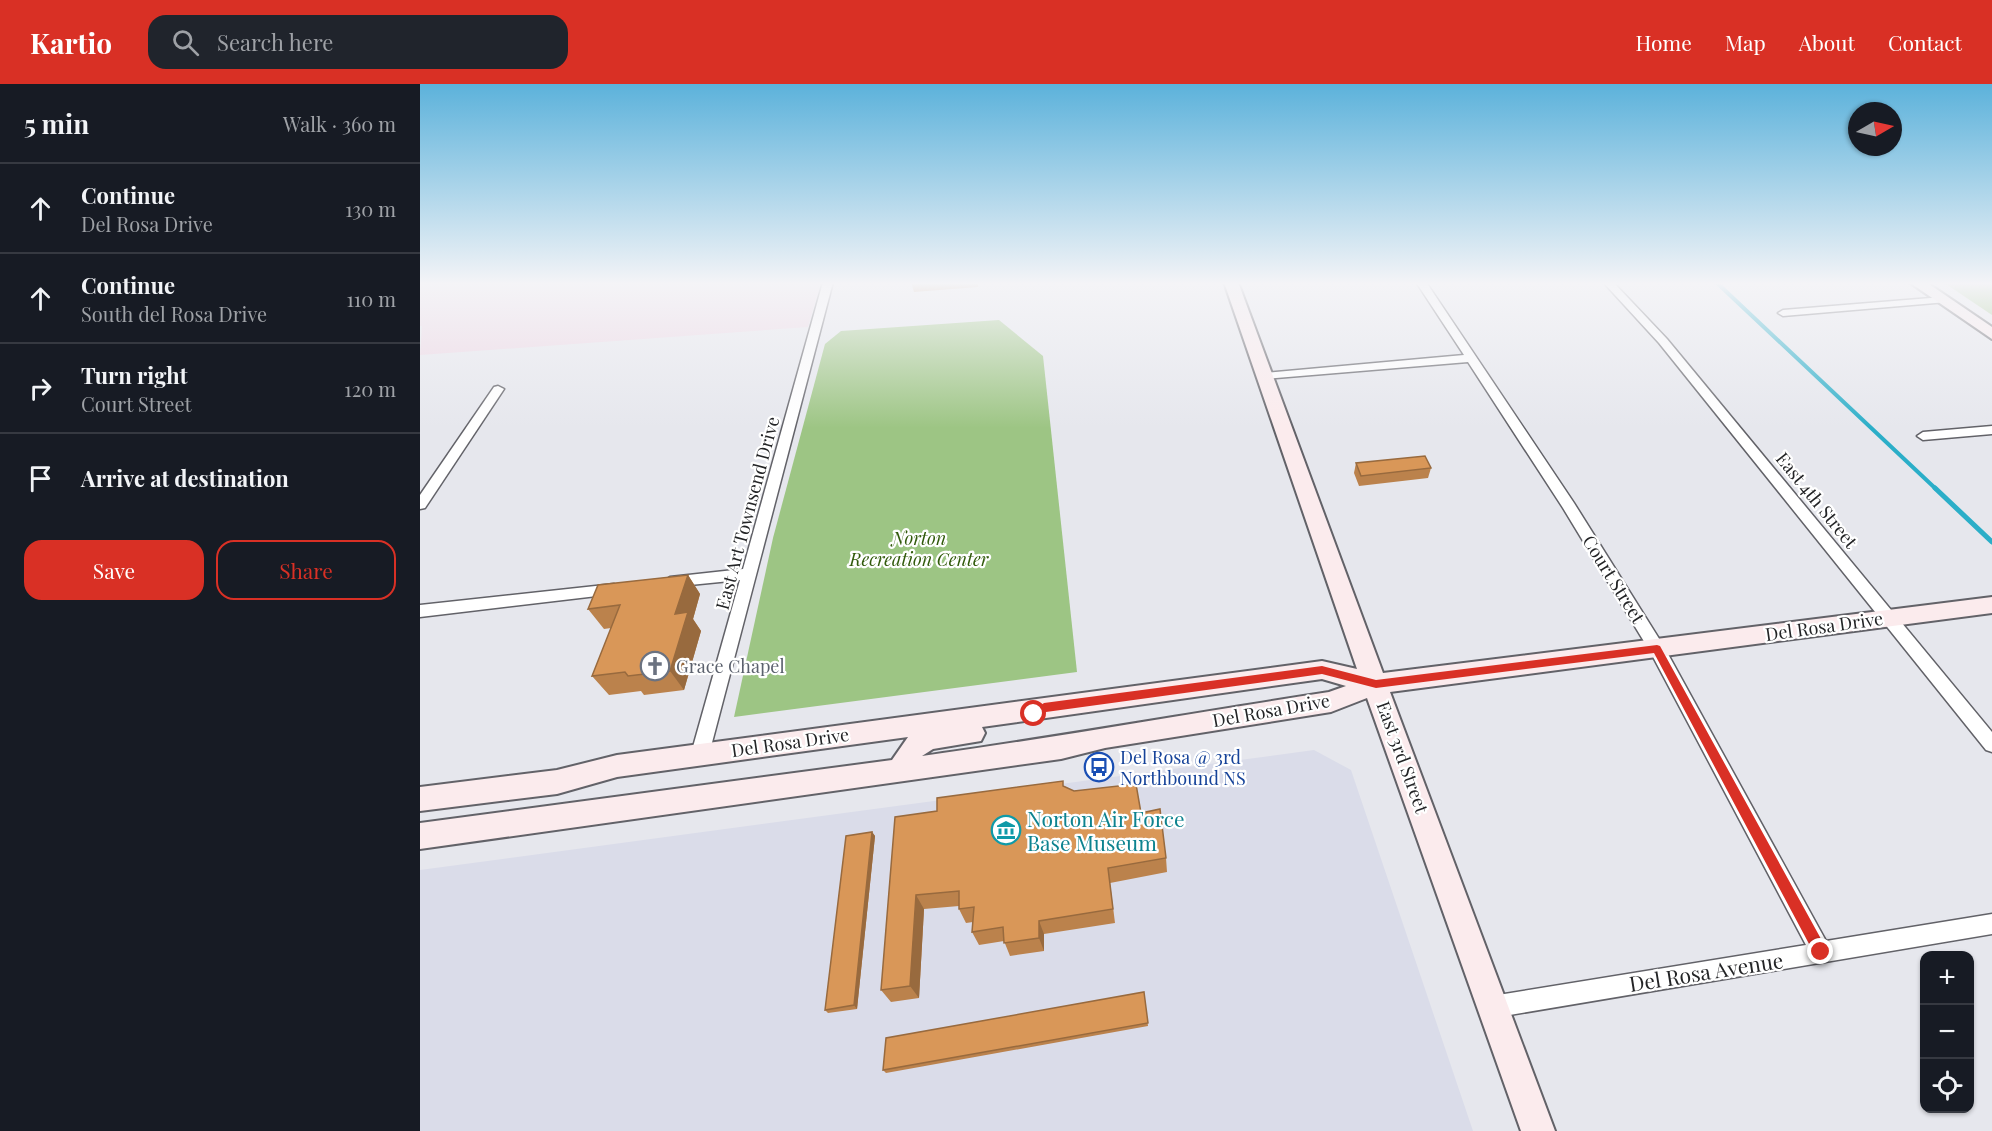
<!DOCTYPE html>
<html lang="en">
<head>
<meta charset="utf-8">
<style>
	:root { --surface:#171b24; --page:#20242c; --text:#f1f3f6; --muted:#9ea1a6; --line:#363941; --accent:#d93025 }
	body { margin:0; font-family:"Playfair Display",serif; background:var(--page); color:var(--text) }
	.controls { position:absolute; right:18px; bottom:18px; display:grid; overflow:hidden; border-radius:12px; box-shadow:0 2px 4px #0004 }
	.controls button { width:54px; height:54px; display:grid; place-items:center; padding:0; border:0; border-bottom:2px solid var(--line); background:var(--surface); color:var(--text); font:30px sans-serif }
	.compass { position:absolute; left:1428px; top:18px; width:54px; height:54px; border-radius:50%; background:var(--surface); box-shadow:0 2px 4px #0004; rotate:81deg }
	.stop { position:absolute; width:18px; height:18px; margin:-14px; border:4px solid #d93025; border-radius:50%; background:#fff }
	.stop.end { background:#d93025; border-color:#fff; box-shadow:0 2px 6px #0008 }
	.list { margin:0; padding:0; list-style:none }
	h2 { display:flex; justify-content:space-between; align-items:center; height:78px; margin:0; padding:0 24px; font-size:26px }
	h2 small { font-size:20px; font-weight:400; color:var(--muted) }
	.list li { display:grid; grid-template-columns:39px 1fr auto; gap:18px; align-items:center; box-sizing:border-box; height:90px; padding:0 24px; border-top:2px solid var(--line) }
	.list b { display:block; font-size:22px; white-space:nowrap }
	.list p { margin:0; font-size:20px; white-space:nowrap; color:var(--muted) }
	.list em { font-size:20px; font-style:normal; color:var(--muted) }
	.actions { display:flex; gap:12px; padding:18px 24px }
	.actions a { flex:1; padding:14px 0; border:2px solid var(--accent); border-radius:18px; text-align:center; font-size:21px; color:var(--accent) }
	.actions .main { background:var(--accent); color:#fff }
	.icon { flex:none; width:33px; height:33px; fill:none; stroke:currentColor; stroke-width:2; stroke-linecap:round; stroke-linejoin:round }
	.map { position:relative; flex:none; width:1572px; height:1047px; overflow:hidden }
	header { display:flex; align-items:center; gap:36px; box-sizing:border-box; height:84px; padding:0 30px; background:var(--accent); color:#fff }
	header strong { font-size:28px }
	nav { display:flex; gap:33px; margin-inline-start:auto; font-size:21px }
	.search { width:420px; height:54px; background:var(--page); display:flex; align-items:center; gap:15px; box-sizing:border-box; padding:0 21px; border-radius:18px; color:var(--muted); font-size:22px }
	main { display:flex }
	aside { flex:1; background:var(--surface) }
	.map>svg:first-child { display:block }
	.built { fill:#dadce9 }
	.industrial { fill:#edd6e3 }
	.green { fill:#9dc584 }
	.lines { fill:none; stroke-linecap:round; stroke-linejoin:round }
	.stream-far1 { stroke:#2baec8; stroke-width:4 }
	.stream { stroke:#2baec8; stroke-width:5 }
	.street-casing { stroke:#626268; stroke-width:3 }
	.secondary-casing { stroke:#626268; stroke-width:4 }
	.street { fill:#fff; fill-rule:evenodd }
	.secondary { fill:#fbebed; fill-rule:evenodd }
	.wall { fill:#bb824c }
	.shaded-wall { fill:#986a3e }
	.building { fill:#d99758; stroke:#986a3e; stroke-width:1.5 }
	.route { fill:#d93025 }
	.labels { text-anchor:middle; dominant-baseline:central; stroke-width:4.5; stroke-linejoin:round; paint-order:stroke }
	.street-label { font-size:18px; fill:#232426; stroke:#fff }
	.park-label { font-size:18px; font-style:italic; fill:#315a0b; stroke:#fff }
	.worship-label { font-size:18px; fill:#5b616d; stroke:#fff; text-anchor:start }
	.transit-label { font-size:18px; fill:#164399; stroke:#fff; text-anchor:start }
	.near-culture-label { font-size:21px; fill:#0d838f; stroke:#fff; text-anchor:start }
	.near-street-label { font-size:21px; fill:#232426; stroke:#fff }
</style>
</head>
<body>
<header>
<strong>Kartio</strong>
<div class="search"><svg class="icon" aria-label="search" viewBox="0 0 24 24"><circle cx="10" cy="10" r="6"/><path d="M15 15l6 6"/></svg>Search here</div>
<nav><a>Home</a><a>Map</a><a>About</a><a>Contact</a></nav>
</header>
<main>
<aside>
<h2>5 min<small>Walk · 360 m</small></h2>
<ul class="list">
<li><svg class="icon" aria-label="ahead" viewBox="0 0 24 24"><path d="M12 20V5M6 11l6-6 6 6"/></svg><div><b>Continue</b><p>Del Rosa Drive</p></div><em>130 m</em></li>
<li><svg class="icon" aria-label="ahead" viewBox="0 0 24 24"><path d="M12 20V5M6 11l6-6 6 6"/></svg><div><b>Continue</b><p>South del Rosa Drive</p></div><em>110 m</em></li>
<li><svg class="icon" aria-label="right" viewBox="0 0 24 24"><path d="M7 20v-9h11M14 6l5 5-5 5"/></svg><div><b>Turn right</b><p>Court Street</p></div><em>120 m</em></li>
<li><svg class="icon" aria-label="arrive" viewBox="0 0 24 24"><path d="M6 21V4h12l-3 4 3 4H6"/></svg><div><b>Arrive at destination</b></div></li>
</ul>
<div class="actions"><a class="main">Save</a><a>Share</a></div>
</aside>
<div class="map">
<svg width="1572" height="1047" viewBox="0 0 1572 1047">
	<rect width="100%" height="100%" fill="#e6e7ed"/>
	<path class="built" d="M 894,666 L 931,686 L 1053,1047 L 0,1047 L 0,786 Z"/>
	<path class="industrial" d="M 0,198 L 401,198 L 388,243 L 0,271 L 2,242 L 0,242 Z"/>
	<g class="green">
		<path d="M 1523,198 L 1572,198 L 1572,231 Z"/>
		<path d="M 579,236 L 623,272 L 657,588 L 314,633 L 353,454 L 405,260 L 421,247 Z"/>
	</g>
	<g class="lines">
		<path class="stream-far1" d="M 1296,198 L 1516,405"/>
		<path class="stream" d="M 1515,404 L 1572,458"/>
		<g class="street-casing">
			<g id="street">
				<path d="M 403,198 L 413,198 L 289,670 L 286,675 L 280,677 L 274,675 L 271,670 L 320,496 L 250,503 L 243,498 L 250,493 L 323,485 Z"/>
				<path d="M 996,198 L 1006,198 L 1154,419 L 1243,561 L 1406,857 L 1572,830 L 1572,850 L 1072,934 L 1064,931 L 1061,923 L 1064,915 L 1072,912 L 1386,861 L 1231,569 L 1143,424 L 1048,278 L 844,295 L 838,292 L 844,289 L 1044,271 Z"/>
				<path d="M 1183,198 L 1193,198 L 1247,255 L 1572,648 L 1572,668 L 1566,666 L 1239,259 Z"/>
				<path d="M 1523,213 L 1528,216 L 1527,218 L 1363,232 L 1358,229 L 1363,226 Z"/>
				<path d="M 78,302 L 84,305 L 5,424 L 0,425 L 0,411 L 74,303 Z"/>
				<path d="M 1572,342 L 1572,350 L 1503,356 L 1497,352 L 1503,348 Z"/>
				<path d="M 194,500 L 201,505 L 194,510 L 0,533 L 0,521 Z"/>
			</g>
		</g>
		<g class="secondary-casing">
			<g id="secondary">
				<path d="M 804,198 L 818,198 L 963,589 L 1572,513 L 1572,529 L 970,608 L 1135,1047 L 1101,1047 L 947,614 L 911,628 L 685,664 L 641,675 L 0,765 L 0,739 L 472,676 L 488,653 L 197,693 L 137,710 L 0,727 L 0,703 L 137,686 L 197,671 L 902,577 L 937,585 ZM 902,595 L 926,602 L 909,608 C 773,629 638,653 502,672 L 513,665 L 561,657 L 565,649 L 562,643 Z"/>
				<path d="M 1489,198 L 1506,198 L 1572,243 L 1572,255 Z"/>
			</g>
		</g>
		<use href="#street" class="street"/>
		<use href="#secondary" class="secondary"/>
	</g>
	<g class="wall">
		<path d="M 491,198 L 558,198 L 558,203 L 494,208 Z"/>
		<path d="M 936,379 L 1011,384 L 1008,394 L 939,402 L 934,389 Z"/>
		<path d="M 268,491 L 280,510 L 273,535 L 281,547 L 264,606 L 224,611 L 221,607 L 189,611 L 172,592 L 191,544 L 184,545 L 168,525 Z"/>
		<path d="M 644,702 L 654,707 L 721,729 L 746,774 L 747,788 L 690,799 L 695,839 L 624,850 L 624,867 L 590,872 L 584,857 L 559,861 L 552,848 L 553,838 L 546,839 L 539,825 L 539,822 L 504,825 L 499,914 L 471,918 L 461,906 L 517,727 Z"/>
		<path d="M 452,748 L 455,752 L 437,925 L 408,929 L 405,926 Z"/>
		<path d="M 724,908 L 728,942 L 466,989 L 463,986 Z"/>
	</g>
	<g class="shaded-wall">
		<path d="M 268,491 L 280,510 L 273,535 L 281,547 L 264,606 L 250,587 L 255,530 Z"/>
		<path d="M 452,748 L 455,752 L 437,925 L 434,921 Z"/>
		<path d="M 496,811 L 504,825 L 499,914 L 490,902 Z"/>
		<path d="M 619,837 L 624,850 L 624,867 L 619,854 Z"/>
	</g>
	<g class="building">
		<path d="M 1005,372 L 1011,384 L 941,392 L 936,379 Z"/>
		<path d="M 268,491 L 255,530 L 268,528 L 250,587 L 208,592 L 205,588 L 172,592 L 200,521 L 168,525 L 178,501 Z"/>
		<path d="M 643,697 L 643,702 L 654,707 L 716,700 L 721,729 L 740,725 L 746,774 L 688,784 L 693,825 L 619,837 L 619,854 L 584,859 L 583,843 L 552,848 L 554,823 L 539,825 L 539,807 L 496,811 L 490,902 L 461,906 L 475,733 L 517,727 L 517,714 Z"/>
		<path d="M 452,748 L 434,921 L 405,926 L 426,752 Z"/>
		<path d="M 724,908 L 728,939 L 463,986 L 466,954 Z"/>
	</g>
	<linearGradient id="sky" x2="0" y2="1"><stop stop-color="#5cb2db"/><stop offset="0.58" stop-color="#f4f4f7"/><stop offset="1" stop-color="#f4f4f7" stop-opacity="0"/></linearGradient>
	<rect width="1572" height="344" fill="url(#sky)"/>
	<path class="route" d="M 1237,561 L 1240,562 L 1406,864 L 1406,873 L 1396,873 L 1234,569 L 956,604 L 902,590 L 626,628 L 614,634 L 609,630 L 624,619 L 902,582 L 956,596 Z"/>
	<defs>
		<g id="church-ring" transform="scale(1.5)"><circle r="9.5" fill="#fff" stroke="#6b7280" stroke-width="1.5"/><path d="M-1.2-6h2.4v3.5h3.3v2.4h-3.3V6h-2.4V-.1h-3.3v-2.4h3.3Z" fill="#6b7280"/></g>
		<g id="bus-ring" transform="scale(1.5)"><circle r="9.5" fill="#fff" stroke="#1a4fb4" stroke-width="1.5"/><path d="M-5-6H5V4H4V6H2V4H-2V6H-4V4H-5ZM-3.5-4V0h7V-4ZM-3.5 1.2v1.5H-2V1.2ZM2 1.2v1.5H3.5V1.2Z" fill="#1a4fb4"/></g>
		<g id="museum-ring" transform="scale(1.5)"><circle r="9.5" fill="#fff" stroke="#0f9aa8" stroke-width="1.5"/><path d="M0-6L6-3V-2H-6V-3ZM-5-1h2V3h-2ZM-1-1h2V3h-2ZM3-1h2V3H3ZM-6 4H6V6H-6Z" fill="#0f9aa8"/></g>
	</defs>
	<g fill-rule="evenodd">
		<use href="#church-ring" x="235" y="582"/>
		<use href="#bus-ring" x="679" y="683"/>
		<use href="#museum-ring" x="586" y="746"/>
	</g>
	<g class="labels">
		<g class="street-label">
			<text transform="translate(1397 416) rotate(51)">East 4th Street</text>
			<text transform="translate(327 429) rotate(-75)">East Art Townsend Drive</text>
			<text transform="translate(1194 495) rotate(58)">Court Street</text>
			<text transform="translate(1404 542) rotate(-8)">Del Rosa Drive</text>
			<text transform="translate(851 626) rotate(-10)">Del Rosa Drive</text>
			<text transform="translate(370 658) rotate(-8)">Del Rosa Drive</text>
			<text transform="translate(983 673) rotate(70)">East 3rd Street</text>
		</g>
		<g class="park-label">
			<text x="499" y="454">Norton<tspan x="499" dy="21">Recreation Center</tspan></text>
		</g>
		<g class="worship-label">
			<text x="256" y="582">Grace Chapel</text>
		</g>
		<g class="transit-label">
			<text x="700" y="673">Del Rosa @ 3rd<tspan x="700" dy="21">Northbound NS</tspan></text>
		</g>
		<g class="near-culture-label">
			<text x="607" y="734">Norton Air Force<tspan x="607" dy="24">Base Museum</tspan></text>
		</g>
		<g class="near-street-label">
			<text transform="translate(1286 887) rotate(-9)">Del Rosa Avenue</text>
		</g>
	</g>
</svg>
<div class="controls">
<button>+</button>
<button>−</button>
<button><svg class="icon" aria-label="locate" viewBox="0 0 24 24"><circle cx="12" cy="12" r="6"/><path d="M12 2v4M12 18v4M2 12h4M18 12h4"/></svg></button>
</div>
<svg class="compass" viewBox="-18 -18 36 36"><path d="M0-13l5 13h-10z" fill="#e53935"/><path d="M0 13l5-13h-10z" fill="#9ea1a6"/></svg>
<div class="stop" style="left:614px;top:630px"></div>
<div class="stop end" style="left:1401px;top:868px"></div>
</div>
</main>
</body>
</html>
